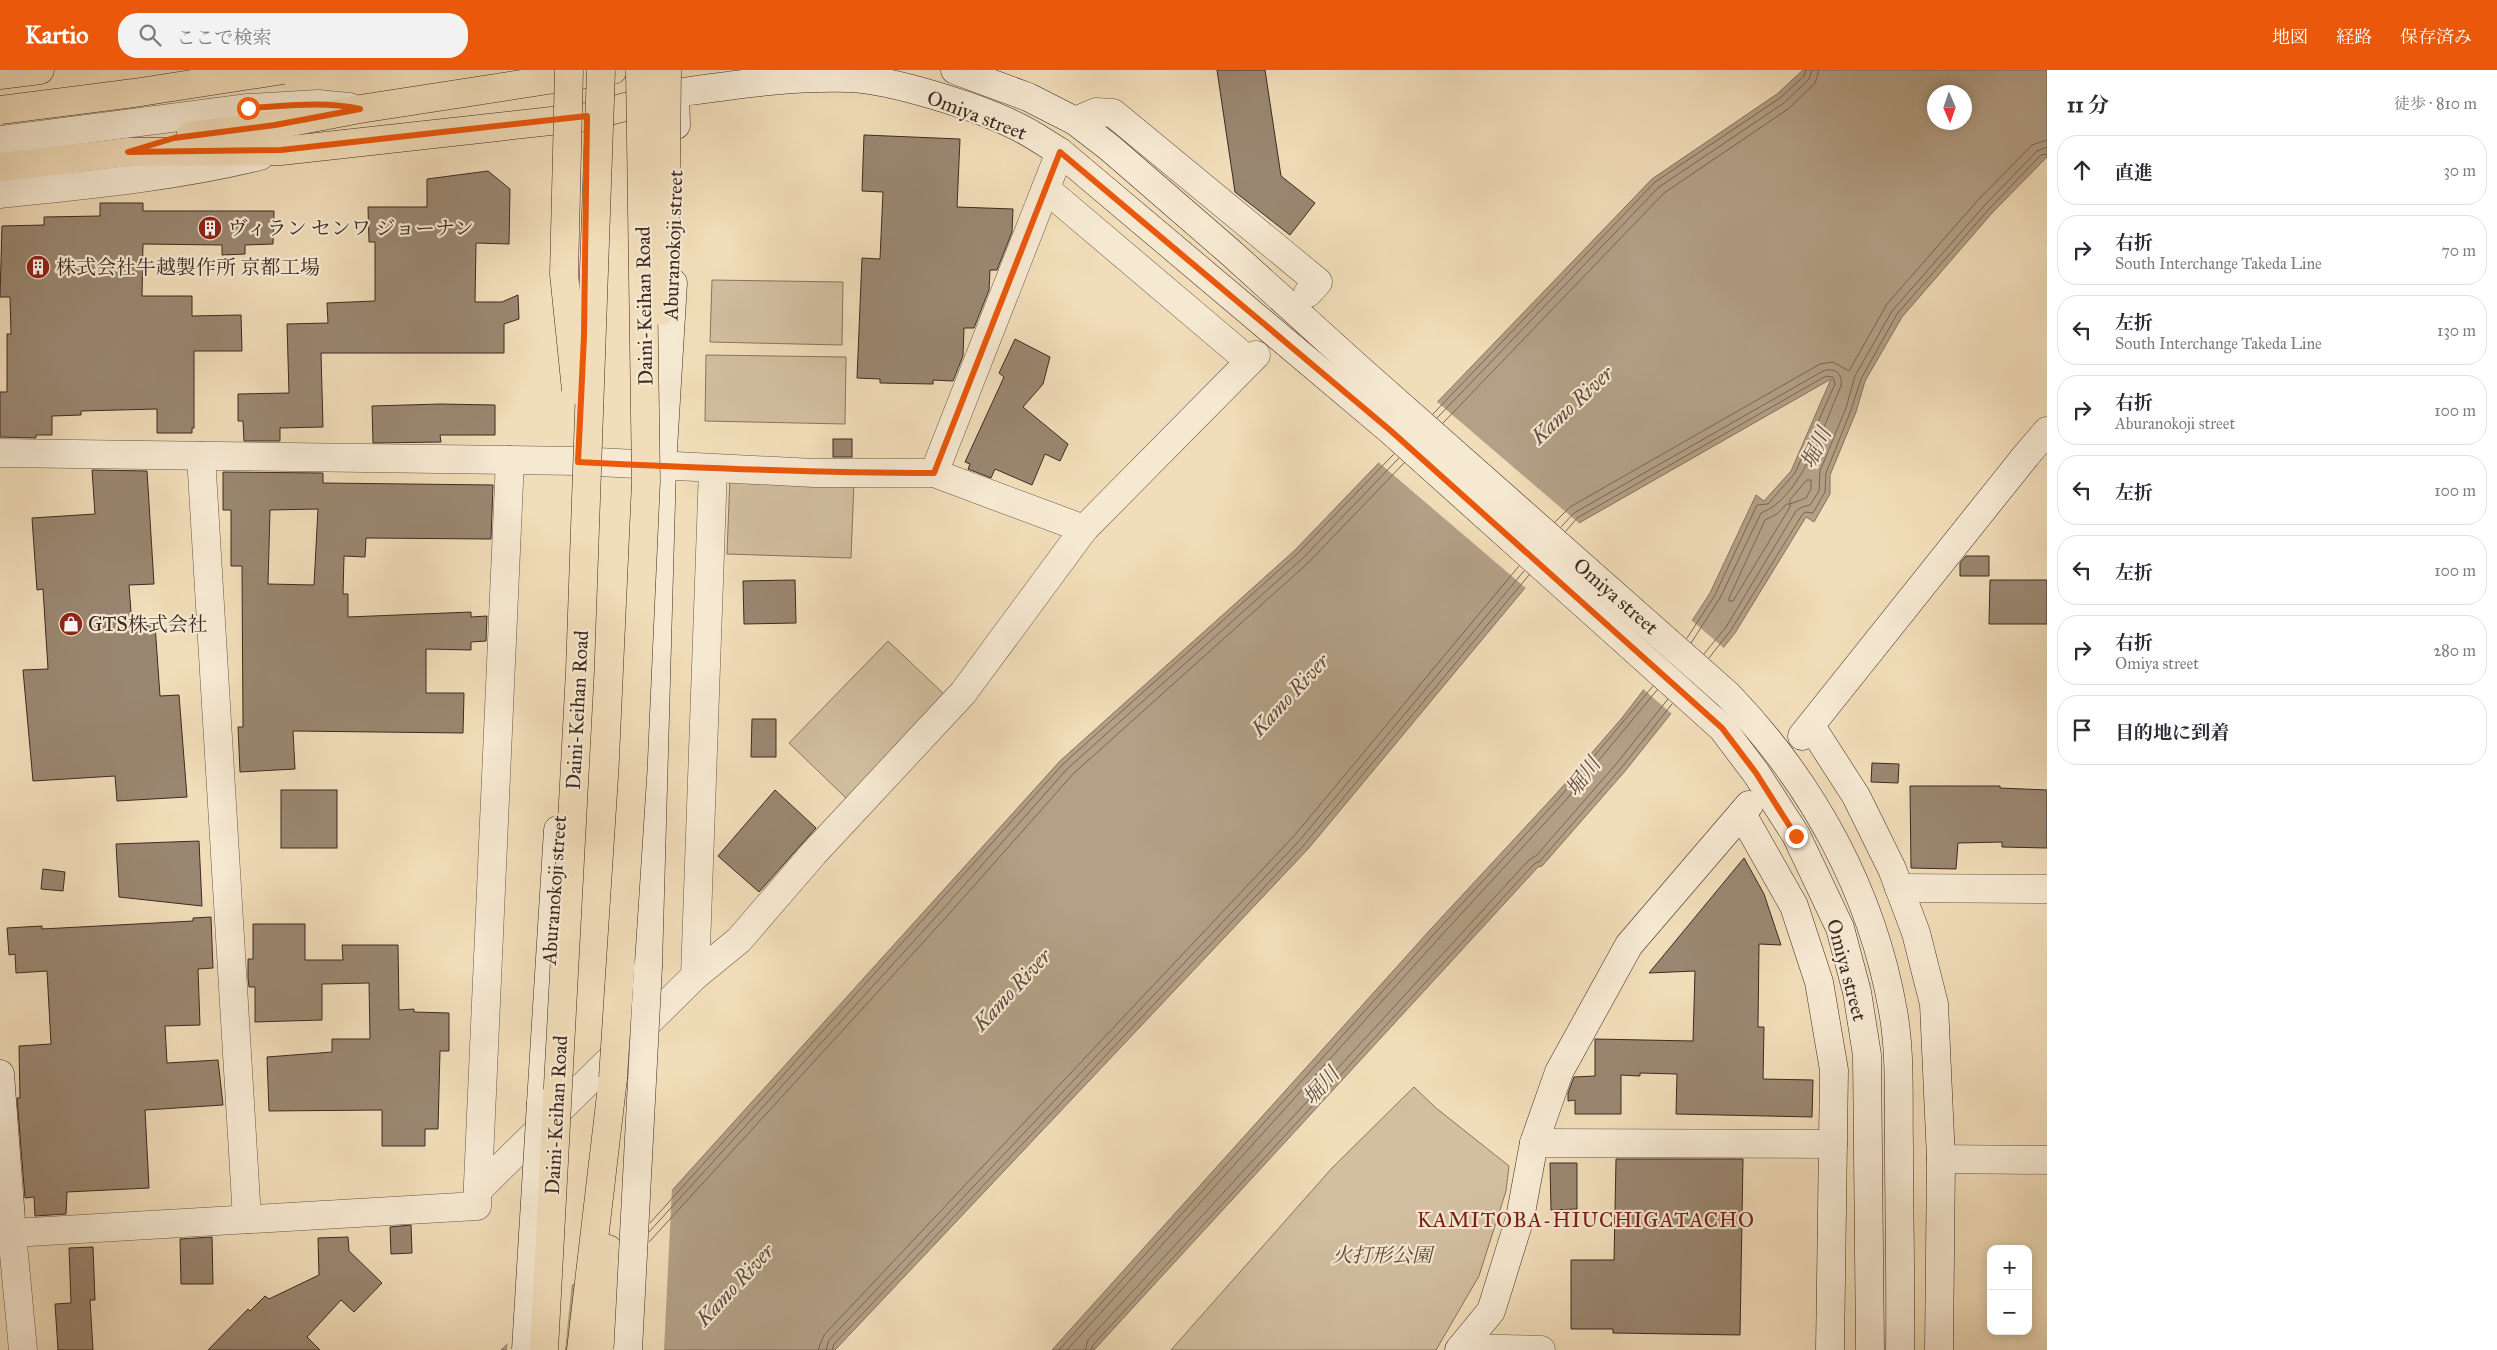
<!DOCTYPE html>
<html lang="ja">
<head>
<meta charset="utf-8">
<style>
	:root { --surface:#fff; --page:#f2f2f3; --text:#2b2b33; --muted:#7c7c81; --line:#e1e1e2; --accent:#ea580c }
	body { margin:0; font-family:"IM FELL Great Primer","Noto Serif JP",serif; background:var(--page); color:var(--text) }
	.controls { position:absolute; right:15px; bottom:15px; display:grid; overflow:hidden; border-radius:10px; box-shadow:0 2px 12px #0003 }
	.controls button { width:45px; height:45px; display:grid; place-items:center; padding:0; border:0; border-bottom:1px solid var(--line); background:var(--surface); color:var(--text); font:25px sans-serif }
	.compass { position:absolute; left:1927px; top:15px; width:45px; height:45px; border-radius:50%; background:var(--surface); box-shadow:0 2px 12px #0003; rotate:178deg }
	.stop { position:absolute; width:15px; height:15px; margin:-11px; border:4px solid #ea580c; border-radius:50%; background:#fff }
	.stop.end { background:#ea580c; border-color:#fff; box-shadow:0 1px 5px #0008 }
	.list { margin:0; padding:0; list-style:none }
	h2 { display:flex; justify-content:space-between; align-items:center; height:65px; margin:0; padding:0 20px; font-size:21px }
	h2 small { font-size:16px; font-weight:400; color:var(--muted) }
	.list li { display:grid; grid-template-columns:32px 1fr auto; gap:15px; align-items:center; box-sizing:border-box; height:70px; margin:0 10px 10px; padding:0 10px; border:1px solid var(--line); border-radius:20px }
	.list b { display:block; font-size:19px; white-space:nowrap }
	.list p { margin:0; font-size:16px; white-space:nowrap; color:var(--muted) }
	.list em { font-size:16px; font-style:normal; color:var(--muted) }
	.icon { flex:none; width:28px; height:28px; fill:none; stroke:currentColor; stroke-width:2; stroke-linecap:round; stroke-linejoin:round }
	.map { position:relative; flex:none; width:2047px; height:1280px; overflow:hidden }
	header { display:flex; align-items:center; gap:30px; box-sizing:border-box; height:70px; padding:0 25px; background:var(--accent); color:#fff }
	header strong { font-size:24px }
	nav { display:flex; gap:28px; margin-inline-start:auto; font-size:18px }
	.search { width:350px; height:45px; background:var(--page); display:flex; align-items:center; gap:12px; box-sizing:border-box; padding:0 18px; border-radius:20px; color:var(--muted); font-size:19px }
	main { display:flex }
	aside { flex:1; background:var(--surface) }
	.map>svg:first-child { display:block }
	.green { fill:#d2bfa0; stroke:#877462 }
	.water { fill:#b3a086; stroke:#83715e; fill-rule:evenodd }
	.pier { fill:#f1ddb9 }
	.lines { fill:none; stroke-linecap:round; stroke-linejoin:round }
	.shore { stroke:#786554; stroke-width:1 }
	.building { fill:#9a8771; stroke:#3c2a23; fill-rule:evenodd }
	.street-casing { stroke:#695748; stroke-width:29 }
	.secondary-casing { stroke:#3c2a23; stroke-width:29 }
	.primary-casing { stroke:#3c2a23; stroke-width:29 }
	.highway-casing { stroke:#3c2a23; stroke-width:29 }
	.street { stroke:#f6e9d2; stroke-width:28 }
	.secondary { stroke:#f6e9d2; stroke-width:28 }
	.primary { stroke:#f1ddb9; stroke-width:28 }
	.highway { stroke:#f1ddb9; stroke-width:28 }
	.secondary-bridge-casing { stroke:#3c2a23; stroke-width:29; stroke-linecap:butt }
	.highway-bridge-casing { stroke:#3c2a23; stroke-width:29; stroke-linecap:butt }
	.secondary-bridge { stroke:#f6e9d2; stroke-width:28 }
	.highway-bridge { stroke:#f1ddb9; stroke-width:28 }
	.route { stroke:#ea580c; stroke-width:6 }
	.labels { text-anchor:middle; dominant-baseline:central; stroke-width:4.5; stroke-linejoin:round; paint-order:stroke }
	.street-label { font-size:20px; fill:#3c2a23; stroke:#f6e9d2 }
	.poi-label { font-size:20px; fill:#3c2a23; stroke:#f6e9d2; text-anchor:start }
	.park-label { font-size:20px; font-style:italic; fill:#5a483c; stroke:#f6e9d2 }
	.water-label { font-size:21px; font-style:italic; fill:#604d41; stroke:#f6e9d2 }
	.neighbourhood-label { font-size:21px; letter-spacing:1px; fill:#7a1f14; stroke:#f6e9d2 }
</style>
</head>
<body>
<header>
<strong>Kartio</strong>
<div class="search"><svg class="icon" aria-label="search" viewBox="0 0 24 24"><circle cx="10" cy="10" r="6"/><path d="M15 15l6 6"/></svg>ここで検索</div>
<nav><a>地図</a><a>経路</a><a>保存済み</a></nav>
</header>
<main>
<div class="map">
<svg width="2047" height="1280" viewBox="0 0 2047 1280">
	<rect width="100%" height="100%" fill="#f1ddb9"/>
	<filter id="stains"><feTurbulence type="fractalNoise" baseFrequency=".004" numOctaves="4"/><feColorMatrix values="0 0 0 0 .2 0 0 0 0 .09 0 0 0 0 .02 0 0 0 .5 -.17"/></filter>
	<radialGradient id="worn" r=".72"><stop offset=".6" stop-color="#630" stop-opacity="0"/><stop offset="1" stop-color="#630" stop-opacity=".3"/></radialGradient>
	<g class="green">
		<path d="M 712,210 L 843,212 L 842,275 L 710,272 Z"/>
		<path d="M 706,285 L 846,287 L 845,354 L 705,351 Z"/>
		<path d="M 730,407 L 854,411 L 851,488 L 727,484 Z"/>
		<path d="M 888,571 L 946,626 L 846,728 L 789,673 Z"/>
		<path d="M 1414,1017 L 1436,1038 L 1509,1096 L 1506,1121 L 1479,1206 L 1436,1280 L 1171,1280 L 1332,1098 Z"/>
	</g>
	<path class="water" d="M 1803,0 L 2047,0 L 2047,87 L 1992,143 L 1902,247 L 1865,311 L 1856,342 L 1830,405 L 1830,424 L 1814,452 L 1806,447 L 1735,563 L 1626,700 L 1542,796 L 1538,797 L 1094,1280 L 1052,1280 L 1430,860 L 1556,724 L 1622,648 L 1668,588 L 1710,523 L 1756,425 L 1764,431 L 1791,401 L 1831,309 L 1579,453 L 1308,779 L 835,1280 L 501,1280 L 648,1147 L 1060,691 L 1295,480 L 1652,109 L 1777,24 ZM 1934,22 L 1964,22 L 1964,52 L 1934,52 Z"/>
	<g class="pier">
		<path d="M 1435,330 L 1581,455 L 1527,519 L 1377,391 Z"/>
		<path d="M 1690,549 L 1725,579 L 1673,645 L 1642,618 Z"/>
		<path d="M 672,1118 L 664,1280 L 608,1280 L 611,1177 L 647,1146 Z"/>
		<path d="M 572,1212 L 565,1280 L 507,1280 L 508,1270 Z"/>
	</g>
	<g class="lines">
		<g class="shore">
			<path d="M 1433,344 L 1655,112 L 1780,28 L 1804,6 L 1806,0"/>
			<path d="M 1437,348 L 1659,117 L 1784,33 L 1809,9 L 1812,0"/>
			<path d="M 1443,353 L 1664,123 L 1788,39 L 1815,13 L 1819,0"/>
			<path d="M 1807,410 L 1811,410 L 1811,419 L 1806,428 L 1790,434 L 1790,430 Z"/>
			<path d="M 1787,434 L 1790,434 L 1790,437 L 1733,531 L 1729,531 L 1729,528 L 1765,450 L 1777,444 Z"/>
			<path d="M 1555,452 L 1570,437 L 1820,294 L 1833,292 L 1849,301 L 1887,234 L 1978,130 L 2032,75 L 2047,70"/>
			<path d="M 1561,457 L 1574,443 L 1823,301 C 1835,297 1843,304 1841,316 C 1824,354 1801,429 1761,443 L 1720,528 L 1691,573"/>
			<path d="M 1566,461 L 1577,448 L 1826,306 L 1833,307 L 1835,314 L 1795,403 L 1768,434 L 1757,435 L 1715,525 L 1687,568"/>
			<path d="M 1704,584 L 1726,557 L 1796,441 L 1802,437 L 1810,435 L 1819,421 L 1820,401 L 1846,338 L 1855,306 L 1892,241 L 1984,136 L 2037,81 L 2047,77"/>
			<path d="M 1709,588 L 1731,560 L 1802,445 L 1805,442 L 1813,443 L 1825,422 L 1826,403 L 1851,340 L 1861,309 L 1897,244 L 1988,140 L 2041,85 L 2047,84"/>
			<path d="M 650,1153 L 1063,694 L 1298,483 L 1394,384"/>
			<path d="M 649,1162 L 944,838 L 1067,699 L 1303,488 L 1399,388"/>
			<path d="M 649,1172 L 949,844 L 1073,704 L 1308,493 L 1404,393"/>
			<path d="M 818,1280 L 824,1265 L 1294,766 L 1519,496"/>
			<path d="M 826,1280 L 829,1270 L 1299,771 L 1524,501"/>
			<path d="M 832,1280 L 834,1274 L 1304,775 L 1529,505"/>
			<path d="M 1059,1280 L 1434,864 L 1560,727 L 1653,616"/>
			<path d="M 1067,1280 L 1439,868 L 1565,731 L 1657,620"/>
			<path d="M 1085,1280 L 1088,1270 L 1529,790 L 1537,785 L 1617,693 L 1668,629"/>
			<path d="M 1091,1280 L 1093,1275 L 1534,794 L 1540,791 L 1622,697 L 1672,634"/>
		</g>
	</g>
	<g class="building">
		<path d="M 1217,0 L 1265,0 L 1281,106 L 1315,133 L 1290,165 L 1235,122 Z"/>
		<path d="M 864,65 L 960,69 L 957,137 L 1013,139 L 1012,162 L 997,200 L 990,200 L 989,220 L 974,258 L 964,258 L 963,286 L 953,311 L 933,310 L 933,314 L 880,313 L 880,309 L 857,308 L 862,188 L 880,189 L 883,122 L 862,121 Z"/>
		<path d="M 488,101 L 510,119 L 509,174 L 476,173 L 475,232 L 502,232 L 518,225 L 519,249 L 504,254 L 504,283 L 321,283 L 323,357 L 280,358 L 280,371 L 244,371 L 243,351 L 238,351 L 238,324 L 289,323 L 287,254 L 328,253 L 327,233 L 375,231 L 375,172 L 369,172 L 368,137 L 427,137 L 427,109 Z"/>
		<path d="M 100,133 L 143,133 L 143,141 L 274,141 L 273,174 L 245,175 L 245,184 L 222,185 L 222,175 L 143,174 L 142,226 L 192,226 L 192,246 L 241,245 L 242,281 L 194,281 L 194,358 L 192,358 L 192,363 L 157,363 L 157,339 L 81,341 L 81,345 L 52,346 L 52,365 L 36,365 L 36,368 L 0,367 L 0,322 L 7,322 L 7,264 L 11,264 L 10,227 L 0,227 L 2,156 L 44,155 L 44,147 L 100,146 Z"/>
		<path d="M 1015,269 L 1050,287 L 1043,314 L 1023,337 L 1068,374 L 1060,391 L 1045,384 L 1032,415 L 995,399 L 991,408 L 968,399 L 970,394 L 965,392 L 1004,307 L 999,303 Z"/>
		<path d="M 440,334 L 495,335 L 495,365 L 440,365 L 441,372 L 373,373 L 372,336 Z"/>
		<rect x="833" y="369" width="19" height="18"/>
		<path d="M 92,400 L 147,401 L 154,514 L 129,515 L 132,556 L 155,555 L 160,626 L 179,625 L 187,727 L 117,731 L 115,706 L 33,711 L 23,600 L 48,599 L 43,519 L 37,520 L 32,448 L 95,444 Z"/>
		<path d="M 223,402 L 323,403 L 323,413 L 493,415 L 491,469 L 366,468 L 365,487 L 344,486 L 343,524 L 348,524 L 348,547 L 471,542 L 471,547 L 487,546 L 486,571 L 471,572 L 471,580 L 426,579 L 426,623 L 464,623 L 463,663 L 293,661 L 295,699 L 240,702 L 238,657 L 243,657 L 242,496 L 231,496 L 231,440 L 223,440 ZM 318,439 L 314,515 L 268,514 L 270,440 Z"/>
		<path d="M 1966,486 L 1989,486 L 1989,506 L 1960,506 L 1960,493 Z"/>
		<path d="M 795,510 L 796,553 L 744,554 L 743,511 Z"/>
		<path d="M 1990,510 L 2047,510 L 2047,554 L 1989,554 Z"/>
		<path d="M 752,649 L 776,649 L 776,687 L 751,687 Z"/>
		<path d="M 1872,693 L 1899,694 L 1898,713 L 1871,712 Z"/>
		<path d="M 1910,716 L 2000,716 L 2000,718 L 2047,720 L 2047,778 L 2002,777 L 2002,772 L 1958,773 L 1956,799 L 1911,798 Z"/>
		<rect x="281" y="720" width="56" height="58"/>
		<path d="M 775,720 L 816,758 L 759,822 L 718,786 Z"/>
		<path d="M 199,771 L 202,836 L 119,827 L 116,774 Z"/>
		<path d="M 1744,788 L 1764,824 L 1781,875 L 1759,874 L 1758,957 L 1764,957 L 1763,1009 L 1813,1010 L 1812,1047 L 1676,1044 L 1677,1004 L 1640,1003 L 1640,1006 L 1621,1005 L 1621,1044 L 1575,1044 L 1575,1030 L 1568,1031 L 1568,1023 L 1574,1007 L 1595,1006 L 1595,969 L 1693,971 L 1695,901 L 1649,903 Z"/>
		<path d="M 43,799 L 65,802 L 63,821 L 41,819 Z"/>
		<path d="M 211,847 L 213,898 L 198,899 L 200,955 L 165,956 L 167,993 L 218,990 L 223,1035 L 145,1040 L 149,1118 L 67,1122 L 66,1144 L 35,1146 L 34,1127 L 25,1128 L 17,1028 L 20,1028 L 19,976 L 51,974 L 47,901 L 16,903 L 15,884 L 9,885 L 7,858 L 42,856 L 42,859 L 193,851 L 193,848 Z"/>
		<path d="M 253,854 L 305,854 L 305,890 L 343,890 L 342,875 L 398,875 L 399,940 L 414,939 L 414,942 L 449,943 L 449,981 L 440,981 L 438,1059 L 425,1059 L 425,1076 L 382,1076 L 382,1040 L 269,1041 L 267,987 L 332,982 L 332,969 L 370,969 L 369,913 L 322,914 L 322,950 L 255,952 L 255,917 L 249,917 L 248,908 L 248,889 L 253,889 Z"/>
		<path d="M 1616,1089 L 1743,1089 L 1740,1265 L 1613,1263 L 1613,1259 L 1571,1259 L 1571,1190 L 1614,1190 Z"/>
		<path d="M 1550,1093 L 1577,1093 L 1577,1139 L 1551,1140 Z"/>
		<path d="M 411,1155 L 412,1183 L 391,1184 L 390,1157 Z"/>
		<path d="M 212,1167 L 213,1214 L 181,1214 L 180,1169 Z"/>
		<path d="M 348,1167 L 349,1181 L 382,1213 L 354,1242 L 341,1230 L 307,1267 L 320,1280 L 208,1280 L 248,1239 L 250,1241 L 265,1226 L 269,1229 L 319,1205 L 318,1168 Z"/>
		<path d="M 93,1177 L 95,1230 L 90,1230 L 93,1280 L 58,1280 L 55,1234 L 71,1233 L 69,1178 Z"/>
	</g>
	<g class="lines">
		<g class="street-casing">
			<g id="street">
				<path d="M 1075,51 L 1096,42 L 1113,43 L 1318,212 L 1308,223"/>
				<path d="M 0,70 L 248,38 L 318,34 L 349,37"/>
				<path d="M 1046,119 L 1249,291"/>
				<path d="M 0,124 C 87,115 175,107 260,86"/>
				<path d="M 0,383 L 578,391 L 814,403 L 934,403 L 1084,459"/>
				<path d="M 201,386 L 247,1149"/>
				<path d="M 2024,388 L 2047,361"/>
				<path d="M 934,403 L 1060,82"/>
				<path d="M 1899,818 L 2047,819"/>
				<path d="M 695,906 L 739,870 L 814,783 L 963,623 L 1084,459 L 1256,285"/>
				<path d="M 1534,1073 L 1833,1074"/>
				<path d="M 1941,1089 L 2047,1090"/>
				<path d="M 478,1120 L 695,906 L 713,399"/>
				<path d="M 1461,1278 L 1541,1280"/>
				<path d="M 23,1280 L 12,1163 L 477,1136 L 510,390"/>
			</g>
		</g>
		<g class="secondary-casing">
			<g id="secondary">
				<path d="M 955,0 L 1028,27 L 1075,51 L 1110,78 L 1230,182 L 1357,297 L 1728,625 C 1812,712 1872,821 1893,941 C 1901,985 1898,1032 1899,1076 C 1899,1144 1901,1212 1900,1280"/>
				<path d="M 676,55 L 675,23 C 733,15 791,6 850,8 C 893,10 975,36 1014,55 C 1030,62 1045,73 1060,82 L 1391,361 L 1722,658 L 1756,703 L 1796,765 L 1840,858 L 1857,922 L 1867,985 L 1870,1280"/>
				<path d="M 1811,656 L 1856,726 L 1892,799 L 1916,863 L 1934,934 L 1941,1089 L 1939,1280"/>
				<path d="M 1802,666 L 2024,388"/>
				<path d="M 1742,744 L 1794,836 L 1819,912 L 1834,1000 L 1830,1280"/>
				<path d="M 648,896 L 662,396 L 673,213"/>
				<path d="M 0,1004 L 12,1163"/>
				<path d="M 541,1033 L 558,760"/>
				<path d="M 1459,1280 L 1491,1241 L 1520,1148 L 1534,1073 L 1559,1002 L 1629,875 L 1749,735"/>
			</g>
		</g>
		<g class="primary-casing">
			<g id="primary">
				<path d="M 190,66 L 275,55 L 360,39 L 613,0"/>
				<path d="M 0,97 L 128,82 L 281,81 L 587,47 L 663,27"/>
			</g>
		</g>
		<g class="highway-casing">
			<g id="highway">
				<path d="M 0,5 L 40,0"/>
				<path d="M 581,1280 L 613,1008"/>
				<path d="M 606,1280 L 608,1179"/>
			</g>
		</g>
		<use href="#street" class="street"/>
		<use href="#secondary" class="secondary"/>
		<use href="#primary" class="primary"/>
		<use href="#highway" class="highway"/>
		<g class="secondary-bridge-casing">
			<g id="secondary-bridge">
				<path d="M 526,1280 L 541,1033"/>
				<path d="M 628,1280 L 648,896"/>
			</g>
		</g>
		<g class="highway-bridge-casing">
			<g id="highway-bridge">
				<path d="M 569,0 L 564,204 L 576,320"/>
				<path d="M 0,40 L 134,23 L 283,0"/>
				<path d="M 660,241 L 665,184 L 667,0"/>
				<path d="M 613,1008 L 633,700 L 646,411 L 640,0"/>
				<path d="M 544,1280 L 580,601 L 601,0"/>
			</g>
		</g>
		<use href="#secondary-bridge" class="secondary-bridge"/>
		<use href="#highway-bridge" class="highway-bridge"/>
	</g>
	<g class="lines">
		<path class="route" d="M 248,38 C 286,36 323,31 360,39 L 275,55 L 174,68 L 128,82 L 281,80 L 587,46 L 584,266 L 578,392 C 697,398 815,403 934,403 L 1060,82 L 1391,361 L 1722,658 L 1756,703 L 1796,766"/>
	</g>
	<defs>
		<g id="building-disc" transform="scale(1.25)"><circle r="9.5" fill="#8f2418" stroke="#f6e9d2"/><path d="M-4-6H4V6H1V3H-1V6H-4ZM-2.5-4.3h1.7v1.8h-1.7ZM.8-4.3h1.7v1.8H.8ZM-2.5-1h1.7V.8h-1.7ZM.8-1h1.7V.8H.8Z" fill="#fff"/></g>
		<g id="shop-disc" transform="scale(1.25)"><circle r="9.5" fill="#8f2418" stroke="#f6e9d2"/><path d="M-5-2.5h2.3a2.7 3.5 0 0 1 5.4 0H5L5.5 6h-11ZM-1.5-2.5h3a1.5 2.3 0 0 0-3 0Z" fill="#fff"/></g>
	</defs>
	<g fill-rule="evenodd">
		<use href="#building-disc" x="210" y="158"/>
		<use href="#building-disc" x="38" y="197"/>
		<use href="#shop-disc" x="71" y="554"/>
	</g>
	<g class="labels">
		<g class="street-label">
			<text transform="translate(977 45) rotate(21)">Omiya street</text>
			<text transform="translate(673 175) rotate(-88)">Aburanokoji street</text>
			<text transform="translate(644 236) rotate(-91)">Daini-Keihan Road</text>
			<text transform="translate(1616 526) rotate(41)">Omiya street</text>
			<text transform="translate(577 640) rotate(-87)">Daini-Keihan Road</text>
			<text transform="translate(554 820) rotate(-86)">Aburanokoji street</text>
			<text transform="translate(1847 900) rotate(75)">Omiya street</text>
			<text transform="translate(556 1045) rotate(-87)">Daini-Keihan Road</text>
		</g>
		<g class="poi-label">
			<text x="228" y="158">ヴィラン センワ ジョーナン</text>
			<text x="56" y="197">株式会社牛越製作所 京都工場</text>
			<text x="88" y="554">GTS株式会社</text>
		</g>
		<g class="park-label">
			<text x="1382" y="1185">火打形公園</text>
		</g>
		<g class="water-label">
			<text transform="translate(1572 335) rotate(-43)">Kamo River</text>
			<text transform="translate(1816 378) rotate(-64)">堀川</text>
			<text transform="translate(1290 625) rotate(-47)">Kamo River</text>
			<text transform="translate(1583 707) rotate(-54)">堀川</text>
			<text transform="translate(1012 920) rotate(-47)">Kamo River</text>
			<text transform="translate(1321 1016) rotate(-48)">堀川</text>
			<text transform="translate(735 1215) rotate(-47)">Kamo River</text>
		</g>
		<g class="neighbourhood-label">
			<text x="1586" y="1150">KAMITOBA-HIUCHIGATACHO</text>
		</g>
	</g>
	<rect width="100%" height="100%" filter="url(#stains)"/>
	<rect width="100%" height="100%" fill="url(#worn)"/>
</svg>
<div class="controls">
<button>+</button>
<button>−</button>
</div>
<svg class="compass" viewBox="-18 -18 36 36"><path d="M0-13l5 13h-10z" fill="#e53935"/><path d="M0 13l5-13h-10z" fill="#7c7c81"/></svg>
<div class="stop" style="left:248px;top:38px"></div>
<div class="stop end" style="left:1796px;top:766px"></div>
</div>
<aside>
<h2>11 分<small>徒歩 · 810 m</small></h2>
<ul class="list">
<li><svg class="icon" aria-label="ahead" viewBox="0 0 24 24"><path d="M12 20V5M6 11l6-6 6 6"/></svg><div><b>直進</b></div><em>30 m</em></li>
<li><svg class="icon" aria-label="right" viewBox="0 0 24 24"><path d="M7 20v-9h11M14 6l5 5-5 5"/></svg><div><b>右折</b><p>South Interchange Takeda Line</p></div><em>70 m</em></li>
<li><svg class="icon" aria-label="left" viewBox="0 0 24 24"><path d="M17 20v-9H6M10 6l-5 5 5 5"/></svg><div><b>左折</b><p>South Interchange Takeda Line</p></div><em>130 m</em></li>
<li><svg class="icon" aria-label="right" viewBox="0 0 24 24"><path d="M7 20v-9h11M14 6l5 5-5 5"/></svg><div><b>右折</b><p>Aburanokoji street</p></div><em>100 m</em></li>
<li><svg class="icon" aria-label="left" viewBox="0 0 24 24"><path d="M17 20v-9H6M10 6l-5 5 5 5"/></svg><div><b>左折</b></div><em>100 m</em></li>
<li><svg class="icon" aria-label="left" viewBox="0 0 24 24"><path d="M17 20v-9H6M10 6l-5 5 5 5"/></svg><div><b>左折</b></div><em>100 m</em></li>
<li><svg class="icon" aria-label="right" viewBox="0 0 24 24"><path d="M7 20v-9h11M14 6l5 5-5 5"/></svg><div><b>右折</b><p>Omiya street</p></div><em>280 m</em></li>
<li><svg class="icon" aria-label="arrive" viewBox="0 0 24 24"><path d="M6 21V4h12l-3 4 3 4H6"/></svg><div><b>目的地に到着</b></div></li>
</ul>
</aside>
</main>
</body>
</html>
